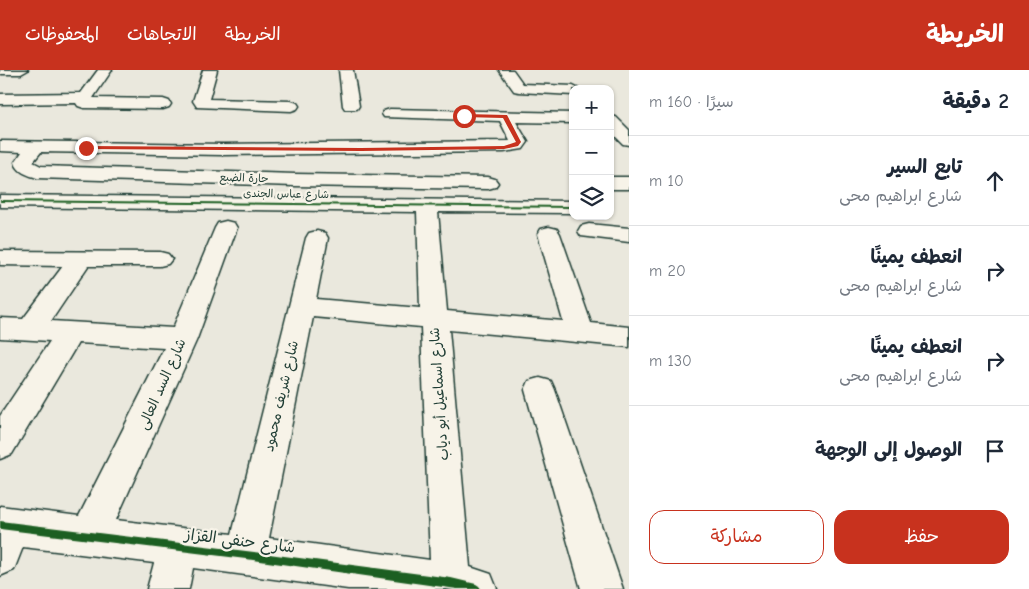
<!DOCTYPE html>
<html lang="ar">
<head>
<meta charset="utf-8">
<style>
	:root { --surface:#fff; --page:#f6f6f7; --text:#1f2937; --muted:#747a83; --line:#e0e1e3; --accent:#c8321e }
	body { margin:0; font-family:"Comic Neue","Playpen Sans Arabic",sans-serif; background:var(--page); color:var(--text); direction:rtl }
	.controls { position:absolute; right:15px; top:15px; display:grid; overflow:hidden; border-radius:10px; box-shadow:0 1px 4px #0004 }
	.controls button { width:45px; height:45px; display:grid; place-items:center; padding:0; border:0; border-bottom:1px solid var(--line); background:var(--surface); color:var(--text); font:25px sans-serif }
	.stop { position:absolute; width:15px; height:15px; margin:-11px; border:4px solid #c8321e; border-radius:50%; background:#fff }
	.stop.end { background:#c8321e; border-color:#fff; box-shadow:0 1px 5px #0008 }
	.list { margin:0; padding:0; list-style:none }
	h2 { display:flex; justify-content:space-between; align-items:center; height:65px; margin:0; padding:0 20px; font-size:21px }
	h2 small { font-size:16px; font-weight:400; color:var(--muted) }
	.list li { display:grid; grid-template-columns:32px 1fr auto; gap:15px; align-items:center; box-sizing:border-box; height:90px; padding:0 20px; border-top:1px solid var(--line) }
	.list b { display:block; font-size:19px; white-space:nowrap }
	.list p { margin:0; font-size:16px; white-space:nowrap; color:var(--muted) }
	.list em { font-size:16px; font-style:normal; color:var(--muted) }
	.actions { display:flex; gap:10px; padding:15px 20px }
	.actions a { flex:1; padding:11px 0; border:1px solid var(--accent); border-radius:15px; text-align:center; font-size:18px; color:var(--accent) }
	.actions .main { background:var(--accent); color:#fff }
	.icon { flex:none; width:28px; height:28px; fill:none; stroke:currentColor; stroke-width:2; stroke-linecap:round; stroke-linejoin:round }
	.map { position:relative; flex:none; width:629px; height:519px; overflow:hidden; direction:ltr }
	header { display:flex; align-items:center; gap:30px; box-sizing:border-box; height:70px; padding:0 25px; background:var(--accent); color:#fff }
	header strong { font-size:24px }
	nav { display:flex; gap:28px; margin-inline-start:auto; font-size:18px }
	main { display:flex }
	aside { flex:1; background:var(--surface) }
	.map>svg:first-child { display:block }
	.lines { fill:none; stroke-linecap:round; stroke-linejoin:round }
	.street-casing { stroke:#1f3d34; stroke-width:3 }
	.street { fill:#f7f3e8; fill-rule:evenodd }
	.cycleway-casing { stroke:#f7f3e8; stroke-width:3 }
	.cycleway { fill:#1b5e20; fill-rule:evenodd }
	.route { fill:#c8321e }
	.labels { text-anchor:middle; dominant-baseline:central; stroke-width:4.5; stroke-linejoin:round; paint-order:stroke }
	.far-street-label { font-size:11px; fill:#1f3d34; stroke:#f7f3e8 }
	.street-label { font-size:14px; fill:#1f3d34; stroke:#f7f3e8 }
	.near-street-label { font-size:16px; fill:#1f3d34; stroke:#f7f3e8 }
</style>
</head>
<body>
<header>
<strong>الخريطة</strong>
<nav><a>الخريطة</a><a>الاتجاهات</a><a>المحفوظات</a></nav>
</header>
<main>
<aside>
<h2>2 دقيقة<small>سيرًا · 160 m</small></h2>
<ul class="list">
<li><svg class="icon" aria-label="ahead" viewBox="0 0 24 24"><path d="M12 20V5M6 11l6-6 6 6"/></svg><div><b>تابع السير</b><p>شارع ابراهيم محى</p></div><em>10 m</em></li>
<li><svg class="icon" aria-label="right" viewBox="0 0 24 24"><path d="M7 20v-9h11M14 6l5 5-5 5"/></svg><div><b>انعطف يمينًا</b><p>شارع ابراهيم محى</p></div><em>20 m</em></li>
<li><svg class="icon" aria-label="right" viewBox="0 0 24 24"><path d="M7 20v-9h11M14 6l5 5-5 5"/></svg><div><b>انعطف يمينًا</b><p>شارع ابراهيم محى</p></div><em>130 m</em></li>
<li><svg class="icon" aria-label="arrive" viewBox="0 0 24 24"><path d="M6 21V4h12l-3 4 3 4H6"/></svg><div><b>الوصول إلى الوجهة</b></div></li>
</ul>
<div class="actions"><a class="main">حفظ</a><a>مشاركة</a></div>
</aside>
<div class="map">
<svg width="629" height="519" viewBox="0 0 629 519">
	<rect width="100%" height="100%" fill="#eae8dd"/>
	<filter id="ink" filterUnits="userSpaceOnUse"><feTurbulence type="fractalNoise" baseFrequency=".02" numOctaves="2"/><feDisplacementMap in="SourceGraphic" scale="10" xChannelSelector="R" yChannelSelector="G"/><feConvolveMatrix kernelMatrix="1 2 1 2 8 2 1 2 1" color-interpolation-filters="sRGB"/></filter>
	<g filter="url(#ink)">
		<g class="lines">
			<g class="street-casing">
				<g id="street">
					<path d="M 0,0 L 28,0 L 21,4 L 0,4 Z"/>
					<path d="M 98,0 L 112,0 L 93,28 L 163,29 L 169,31 L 171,34 L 169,37 L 163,39 L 84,38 L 78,36 L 76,33 L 0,34 L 0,24 L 81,23 Z"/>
					<path d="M 203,0 L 217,0 L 209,29 L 291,31 L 297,33 L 299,36 L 297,39 L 291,41 L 197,37 L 193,31 Z"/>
					<path d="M 339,0 L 353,0 L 359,36 L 357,39 L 345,39 L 343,36 Z"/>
					<path d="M 499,0 L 513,0 L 523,14 L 573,16 L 579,19 L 573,19 L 573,25 L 519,22 L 514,21 Z"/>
					<path d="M 390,39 L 573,43 L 573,53 L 516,52 L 528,72 L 523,79 L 504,82 L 223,85 L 41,82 L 33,92 L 41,96 L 295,104 L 488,107 L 495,109 L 498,113 L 495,117 L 488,119 L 295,116 L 37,108 C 28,105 17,102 15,92 L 22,82 L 0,81 L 0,71 L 223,74 L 510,71 L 500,51 L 384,47 L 382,44 L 384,41 Z"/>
					<path d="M 610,46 L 616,47 L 629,60 L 629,75 L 623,74 L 610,61 Z"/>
					<rect x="610" y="107" width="19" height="12"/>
					<path d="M 0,125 L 572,131 L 572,143 L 438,142 L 447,241 L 563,251 L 538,164 L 541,159 L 549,157 L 557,159 L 560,164 L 591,253 L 629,257 L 629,277 L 449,260 L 470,497 L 491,504 L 497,519 L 348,519 L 193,498 L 189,519 L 147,519 L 154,493 L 23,477 L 14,500 L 0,506 L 0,436 L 79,446 L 164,278 L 78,273 L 12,384 L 0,389 L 0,346 L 50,271 L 0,268 L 0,248 L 23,249 L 63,196 L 0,195 L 0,181 L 160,182 L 168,184 L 172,189 L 168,194 L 160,196 L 88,196 L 51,251 L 173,258 L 215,158 L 218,153 L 226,151 L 234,153 L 237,158 L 197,269 L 116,450 L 232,464 L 306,168 L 309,163 L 317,161 L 325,163 L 328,168 L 316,229 L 420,238 L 417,142 L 0,137 ZM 313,247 L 421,257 L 430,490 L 269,468 Z"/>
					<path d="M 589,154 L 629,158 L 629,172 L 581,166 L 578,161 L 581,156 Z"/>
					<path d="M 540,308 L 551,311 L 555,320 L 623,519 L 581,519 L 525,320 L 529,311 Z"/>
				</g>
			</g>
			<use href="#street" class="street"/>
			<g class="cycleway-casing">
				<g id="cycleway">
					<path d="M 0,130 L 572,136 L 573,138 L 0,132 Z"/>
					<path d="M 0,451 L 246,481 L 451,508 L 476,514 L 479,516 L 481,519 L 457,519 L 246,489 L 0,459 Z"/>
				</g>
			</g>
			<use href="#cycleway" class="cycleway"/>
		</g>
	</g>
	<path class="route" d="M 464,44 L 507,45 L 521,72 L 518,76 L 504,79 L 361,81 L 86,79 L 84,78 L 86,76 L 361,78 L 504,76 L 516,72 L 503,48 L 463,47 Z"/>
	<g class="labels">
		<g class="far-street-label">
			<text transform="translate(244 108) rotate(2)">حارة الضبع</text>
			<text transform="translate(286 124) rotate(1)">شارع عباس الجندى</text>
		</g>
		<g class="street-label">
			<text transform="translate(162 314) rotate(-66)">شارع السد العالى</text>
			<text transform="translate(439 324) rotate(-94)">شارع اسماعيل أبو دياب</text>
			<text transform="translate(281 326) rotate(-77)">شارع شريف محمود</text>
		</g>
		<g class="near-street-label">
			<text transform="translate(240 471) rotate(7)">شارع حنفى القزاز</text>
		</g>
	</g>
</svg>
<div class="controls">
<button>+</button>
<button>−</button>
<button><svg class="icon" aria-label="layers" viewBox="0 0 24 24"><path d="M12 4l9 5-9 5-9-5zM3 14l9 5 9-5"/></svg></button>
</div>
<div class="stop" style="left:464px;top:46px"></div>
<div class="stop end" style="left:86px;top:78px"></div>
</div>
</main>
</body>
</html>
